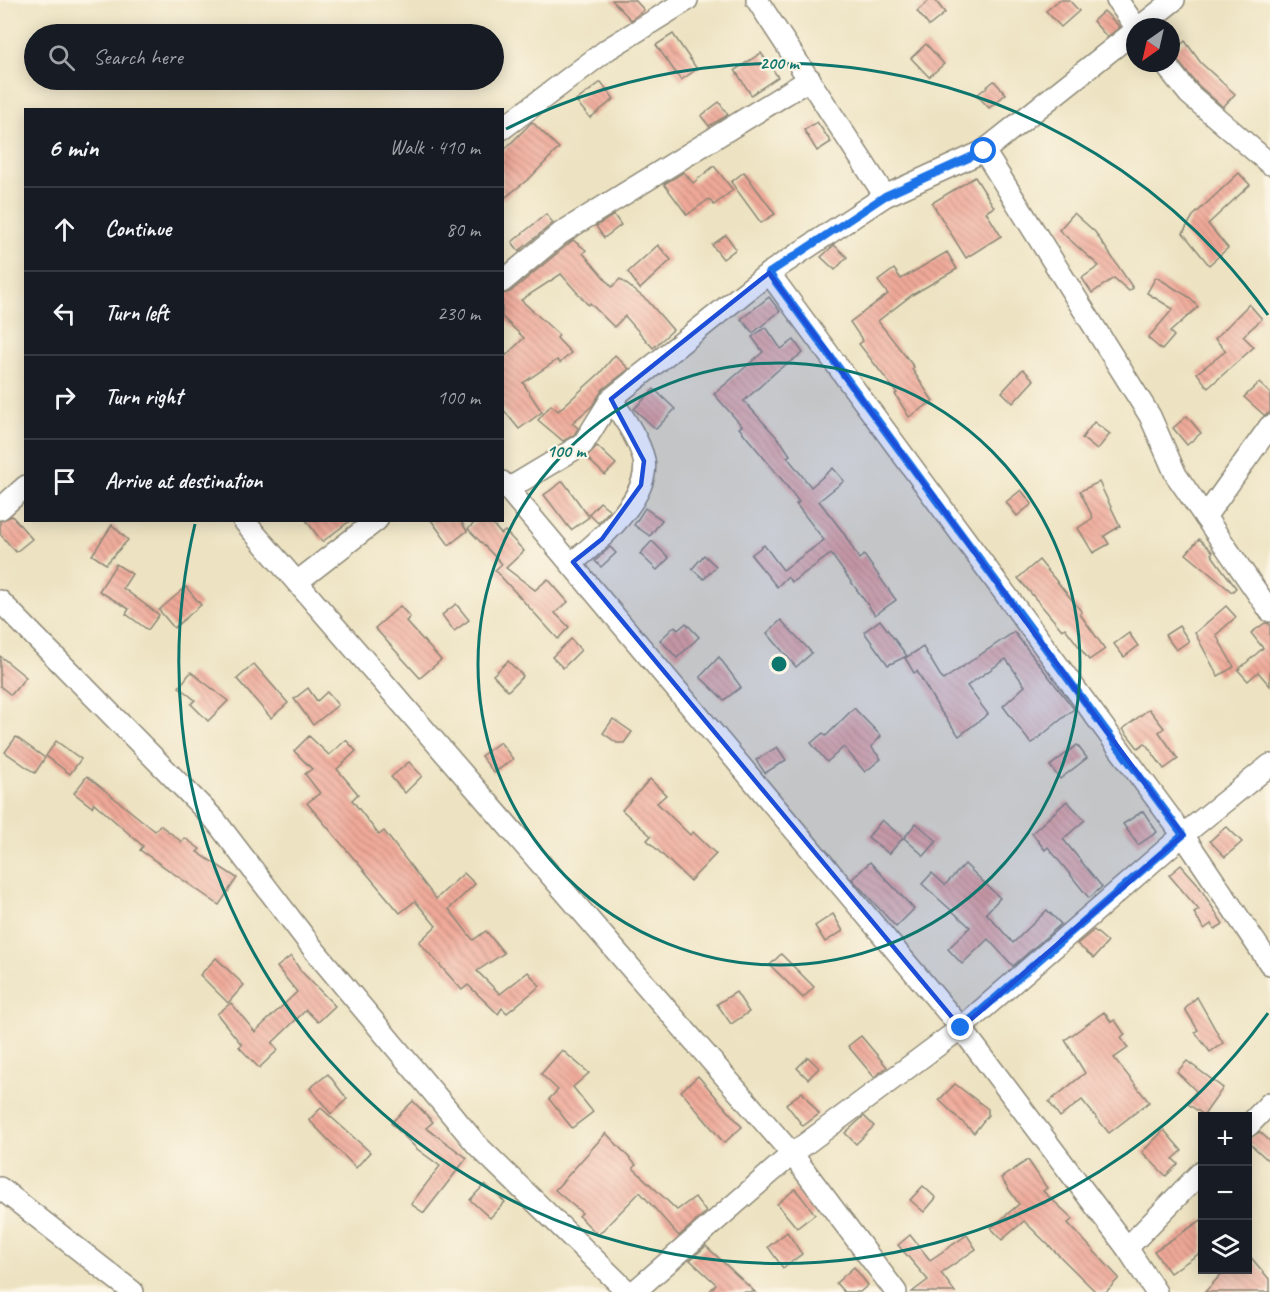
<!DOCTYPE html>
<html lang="en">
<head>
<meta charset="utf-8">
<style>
	:root { --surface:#171b24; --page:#242831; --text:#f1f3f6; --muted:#9ea1a6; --line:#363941 }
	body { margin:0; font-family:Caveat,sans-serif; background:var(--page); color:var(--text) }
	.controls { position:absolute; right:18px; bottom:18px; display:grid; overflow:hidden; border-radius:0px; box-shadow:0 3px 15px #0003 }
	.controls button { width:54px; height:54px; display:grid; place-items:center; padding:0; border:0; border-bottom:2px solid var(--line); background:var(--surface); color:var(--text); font:30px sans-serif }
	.compass { position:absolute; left:1126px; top:18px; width:54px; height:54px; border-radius:50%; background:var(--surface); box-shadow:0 3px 15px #0003; rotate:214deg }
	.stop { position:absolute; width:18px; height:18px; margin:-14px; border:4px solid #1a73e8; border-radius:50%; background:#fff }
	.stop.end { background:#1a73e8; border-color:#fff; box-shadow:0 2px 6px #0008 }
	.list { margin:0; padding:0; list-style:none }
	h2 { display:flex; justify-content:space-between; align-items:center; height:78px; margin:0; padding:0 24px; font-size:26px }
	h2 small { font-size:20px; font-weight:400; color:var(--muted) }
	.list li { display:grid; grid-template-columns:39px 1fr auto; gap:18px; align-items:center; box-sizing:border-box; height:84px; padding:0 24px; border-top:2px solid var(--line) }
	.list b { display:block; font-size:22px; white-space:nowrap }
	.list em { font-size:20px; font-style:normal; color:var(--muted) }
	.icon { flex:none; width:33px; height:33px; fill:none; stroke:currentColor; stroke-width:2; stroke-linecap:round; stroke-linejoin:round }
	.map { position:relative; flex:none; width:1270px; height:1292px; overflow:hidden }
	.search { position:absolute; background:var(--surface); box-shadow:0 3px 15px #0003; left:24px; top:24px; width:480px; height:66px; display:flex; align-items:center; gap:15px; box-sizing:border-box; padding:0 21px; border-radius:33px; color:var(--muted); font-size:22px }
	.panel { position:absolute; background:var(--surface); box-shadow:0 3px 15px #0003; left:24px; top:108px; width:480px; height:414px; border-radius:0px }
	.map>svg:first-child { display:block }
	.building { fill:url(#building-back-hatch) }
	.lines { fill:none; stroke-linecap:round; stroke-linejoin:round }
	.street-casing { stroke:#8c8776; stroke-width:24 }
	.street { stroke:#fff; stroke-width:21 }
	.route { stroke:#1a73e8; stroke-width:8 }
	.marked { fill:#1d4ed8; fill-opacity:0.2; stroke:#1d4ed8; stroke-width:4.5; stroke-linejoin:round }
	.ring { fill:none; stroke:#0f766e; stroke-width:3 }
	.centre { fill:#0f766e; stroke:#fcf5e5; stroke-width:3 }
	.ring-label { font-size:18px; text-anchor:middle; font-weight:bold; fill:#0f766e; stroke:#fcf5e5; stroke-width:4.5; stroke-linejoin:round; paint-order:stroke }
</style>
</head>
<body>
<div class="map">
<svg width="1270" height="1292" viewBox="0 0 1270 1292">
	<defs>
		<pattern id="building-back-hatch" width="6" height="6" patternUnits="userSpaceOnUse" patternTransform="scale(1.5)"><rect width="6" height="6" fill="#f0a999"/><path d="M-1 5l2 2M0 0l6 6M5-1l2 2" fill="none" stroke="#c38a7d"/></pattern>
	</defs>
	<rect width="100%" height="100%" fill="#fcf5e5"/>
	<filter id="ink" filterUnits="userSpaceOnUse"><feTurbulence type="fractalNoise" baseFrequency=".0167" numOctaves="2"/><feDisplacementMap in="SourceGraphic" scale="12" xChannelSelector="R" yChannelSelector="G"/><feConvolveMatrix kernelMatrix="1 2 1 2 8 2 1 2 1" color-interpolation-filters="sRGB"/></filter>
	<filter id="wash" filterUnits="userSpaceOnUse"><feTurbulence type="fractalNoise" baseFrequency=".008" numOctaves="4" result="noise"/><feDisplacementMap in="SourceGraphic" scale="24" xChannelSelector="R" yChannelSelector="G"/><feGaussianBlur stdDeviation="1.35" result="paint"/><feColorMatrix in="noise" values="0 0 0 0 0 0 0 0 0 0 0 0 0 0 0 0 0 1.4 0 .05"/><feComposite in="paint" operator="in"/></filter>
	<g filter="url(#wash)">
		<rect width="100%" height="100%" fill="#ede3c2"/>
		<g id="blocks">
			<g class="building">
				<path d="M 612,0 L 635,0 L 644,10 L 631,20 Z"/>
				<path d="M 930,0 L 935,0 L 945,13 L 929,26 L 917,11 Z"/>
				<path d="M 1059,0 L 1069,0 L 1079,11 L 1061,27 L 1046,11 Z"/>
				<path d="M 1104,11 L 1120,27 L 1107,37 L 1093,21 Z"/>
				<path d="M 673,34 L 697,69 L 681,80 L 656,45 Z"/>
				<path d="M 1185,41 L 1201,63 L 1235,94 L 1223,107 L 1198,85 L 1171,53 Z"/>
				<path d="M 926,44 L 944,64 L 929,77 L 911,58 Z"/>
				<path d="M 761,53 L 778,77 L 751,95 L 735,70 Z"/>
				<path d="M 994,81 L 1006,94 L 989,108 L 977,95 Z"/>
				<path d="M 601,82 L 614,99 L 590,118 L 576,101 Z"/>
				<path d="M 719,102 L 728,115 L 709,126 L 701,116 Z"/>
				<path d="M 532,122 L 559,148 L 531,177 L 502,200 L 502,152 Z"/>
				<path d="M 817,122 L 831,142 L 817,151 L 804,130 Z"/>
				<path d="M 714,166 L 733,190 L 714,205 L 709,199 L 687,215 L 664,184 L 684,172 L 693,183 Z"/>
				<path d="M 744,172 L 775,214 L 761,223 L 731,182 Z"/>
				<path d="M 1239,173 L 1250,185 L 1208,224 L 1228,248 L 1209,265 L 1183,233 L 1193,216 Z"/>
				<path d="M 975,177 L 994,207 L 986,212 L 1001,236 L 966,258 L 932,203 Z"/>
				<path d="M 1074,213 L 1095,232 L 1133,288 L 1129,291 L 1114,278 L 1092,293 L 1082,278 L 1099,266 L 1059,230 Z"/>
				<path d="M 546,214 L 553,223 L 519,251 L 512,242 Z"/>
				<path d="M 614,215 L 621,225 L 604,238 L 596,226 Z"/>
				<path d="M 726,235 L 736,249 L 723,259 L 712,245 Z"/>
				<path d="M 573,240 L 586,250 L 583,253 L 612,287 L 620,279 L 648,301 L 673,330 L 653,348 L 625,316 L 614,327 L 590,303 L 588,305 L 561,274 L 521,300 L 559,335 L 557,338 L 571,353 L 560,363 L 557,360 L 523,383 L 542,412 L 519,429 L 502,408 L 502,359 L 524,338 L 502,317 L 502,294 L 510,292 Z"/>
				<path d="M 658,245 L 671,260 L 640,289 L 628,272 Z"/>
				<path d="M 834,245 L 847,257 L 835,270 L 821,257 Z"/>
				<path d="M 947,252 L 957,269 L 912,295 L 878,321 L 914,367 L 912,369 L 933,401 L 909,417 L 895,394 L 897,393 L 859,344 L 863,341 L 850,322 L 888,294 L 878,281 L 894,269 L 901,279 Z"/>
				<path d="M 1156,277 L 1189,297 L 1198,307 L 1170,332 L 1174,336 L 1162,350 L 1148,338 L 1173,309 L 1147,293 Z"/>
				<path d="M 769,297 L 780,311 L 753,333 L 741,319 Z"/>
				<path d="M 1249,304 L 1262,319 L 1243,336 L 1254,347 L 1208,388 L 1197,373 L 1226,351 L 1215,339 Z"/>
				<path d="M 766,327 L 781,349 L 794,340 L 803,353 L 778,370 L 744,401 L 782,443 L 790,455 L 787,457 L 811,487 L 833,468 L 844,481 L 819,501 L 843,532 L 859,559 L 864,555 L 896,600 L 875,615 L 831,554 L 792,582 L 787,577 L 777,587 L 751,555 L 764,545 L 783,570 L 824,540 L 796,504 L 799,502 L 783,481 L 739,428 L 742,426 L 714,394 L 763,352 L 752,337 Z"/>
				<path d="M 615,355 L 629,369 L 603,389 L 592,406 L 572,423 L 578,428 L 574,435 L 563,441 L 538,420 L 551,405 L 558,411 L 600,373 Z"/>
				<path d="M 1023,369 L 1034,380 L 1013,403 L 1002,392 Z"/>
				<path d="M 1259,383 L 1270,393 L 1270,413 L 1264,415 L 1244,397 Z"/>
				<path d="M 654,389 L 675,409 L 656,429 L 634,409 Z"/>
				<path d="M 1187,416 L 1201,433 L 1187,445 L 1173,428 Z"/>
				<path d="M 1094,422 L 1110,434 L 1097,450 L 1082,438 Z"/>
				<path d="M 597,446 L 616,464 L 605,475 L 586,457 Z"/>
				<path d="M 563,481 L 589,517 L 571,530 L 544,495 Z"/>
				<path d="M 1099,482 L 1120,526 L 1104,536 L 1109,544 L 1093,553 L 1078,528 L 1093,518 L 1080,491 Z"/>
				<path d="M 1021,490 L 1032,504 L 1017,516 L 1006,502 Z"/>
				<path d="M 600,502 L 610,510 L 598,523 L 589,514 Z"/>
				<path d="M 645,508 L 662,520 L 650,536 L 634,525 Z"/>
				<path d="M 12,516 L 32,539 L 16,552 L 0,534 L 0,521 Z"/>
				<path d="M 306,520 L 351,520 L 322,542 Z"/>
				<path d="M 431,520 L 460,520 L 467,531 L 449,545 Z"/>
				<path d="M 477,520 L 489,520 L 501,534 L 505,531 L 524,551 L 506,568 L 535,590 L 548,579 L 568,602 L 555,613 L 569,627 L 558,639 L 495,570 L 502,564 L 468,529 Z"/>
				<path d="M 112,525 L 128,540 L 106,564 L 92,555 Z"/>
				<path d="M 1199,539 L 1213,552 L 1211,554 L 1236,588 L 1232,592 L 1186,554 Z"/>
				<path d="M 652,541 L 669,558 L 657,570 L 640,554 Z"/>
				<path d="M 610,547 L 616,553 L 601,567 L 595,561 Z"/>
				<path d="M 704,555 L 716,566 L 704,579 L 692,569 Z"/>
				<path d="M 1039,560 L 1082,612 L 1080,614 L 1105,649 L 1089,660 L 1065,628 L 1062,630 L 1018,578 Z"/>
				<path d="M 116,564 L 132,574 L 123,588 L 159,615 L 148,630 L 126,614 L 129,609 L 99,591 Z"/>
				<path d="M 186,587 L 201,605 L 174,628 L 159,610 Z"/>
				<path d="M 456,604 L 469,620 L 454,631 L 442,615 Z"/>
				<path d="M 400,606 L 410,617 L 406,621 L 441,660 L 420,678 L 375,628 Z"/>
				<path d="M 1226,606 L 1236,617 L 1216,635 L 1234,667 L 1218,676 L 1195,633 Z"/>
				<path d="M 781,620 L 812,653 L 796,667 L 767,633 Z"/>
				<path d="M 880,620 L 907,656 L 888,665 L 864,632 Z"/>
				<path d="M 686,623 L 699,637 L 677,658 L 660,640 L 675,626 L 678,630 Z"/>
				<path d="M 1265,623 L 1270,624 L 1270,686 L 1258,672 L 1248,681 L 1238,670 L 1263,648 L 1251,633 Z"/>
				<path d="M 1179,626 L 1189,641 L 1176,650 L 1165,635 Z"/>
				<path d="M 1014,632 L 1074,709 L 1031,744 L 1003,706 L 1025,686 L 1006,659 L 967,686 L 988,714 L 959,736 L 939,709 L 917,671 L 914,673 L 905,658 L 923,647 L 943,680 Z"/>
				<path d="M 1129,633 L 1138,646 L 1124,657 L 1114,644 Z"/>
				<path d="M 571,639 L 581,650 L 563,668 L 552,657 Z"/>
				<path d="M 0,656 L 26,677 L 11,695 L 0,686 Z"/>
				<path d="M 719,657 L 741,687 L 724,700 L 700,677 Z"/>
				<path d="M 508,661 L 523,676 L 508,691 L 493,675 Z"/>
				<path d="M 254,664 L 288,703 L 271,718 L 237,679 Z"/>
				<path d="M 191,672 L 228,701 L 208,721 L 191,704 L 195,700 L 179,687 Z"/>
				<path d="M 308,688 L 317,701 L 327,692 L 338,705 L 313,725 L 294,699 Z"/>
				<path d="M 854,708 L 881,736 L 871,747 L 881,759 L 865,772 L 844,747 L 827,762 L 811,743 L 823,733 L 826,736 Z"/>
				<path d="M 1149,709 L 1164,728 L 1159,732 L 1178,759 L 1164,769 L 1145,743 L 1138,748 L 1123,729 Z"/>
				<path d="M 613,719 L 632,732 L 624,743 L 617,743 L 603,733 Z"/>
				<path d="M 309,736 L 329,755 L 346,740 L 356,751 L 337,769 L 358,794 L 352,800 L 379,835 L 384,831 L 436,899 L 464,873 L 475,884 L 449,909 L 473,940 L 486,931 L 504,953 L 477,971 L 500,994 L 528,972 L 540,986 L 507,1013 L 502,1008 L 498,1014 L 468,985 L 462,990 L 419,942 L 436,926 L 415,901 L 400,913 L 307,803 L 320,793 L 305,774 L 312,769 L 294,751 Z"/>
				<path d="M 16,737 L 45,758 L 35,773 L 5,752 Z"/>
				<path d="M 56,741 L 81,759 L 70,774 L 46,756 Z"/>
				<path d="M 500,742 L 513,759 L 494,773 L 481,756 Z"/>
				<path d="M 1077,745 L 1087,758 L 1060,779 L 1050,766 Z"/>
				<path d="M 777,747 L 786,760 L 765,773 L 756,760 Z"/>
				<path d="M 409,762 L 422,776 L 405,793 L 391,777 Z"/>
				<path d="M 87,776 L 155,831 L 160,825 L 182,842 L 185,838 L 200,849 L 197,852 L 237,878 L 219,905 L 140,850 L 143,846 L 94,803 L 92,807 L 74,793 Z"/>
				<path d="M 650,779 L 666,795 L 657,803 L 690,835 L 693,832 L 716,854 L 690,881 L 647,840 L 651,836 L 622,810 Z"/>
				<path d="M 1067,801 L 1085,820 L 1063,839 L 1102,887 L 1089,898 L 1048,847 L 1045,850 L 1032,833 Z"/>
				<path d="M 1143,811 L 1157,832 L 1138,845 L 1123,824 Z"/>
				<path d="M 882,820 L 903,838 L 889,854 L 868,837 Z"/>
				<path d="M 916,823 L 937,841 L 924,856 L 904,838 Z"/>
				<path d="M 1226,826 L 1242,842 L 1225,857 L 1210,841 Z"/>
				<path d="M 870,862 L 914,909 L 896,927 L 852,879 Z"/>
				<path d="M 965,864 L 1000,898 L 986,913 L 1013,943 L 1047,910 L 1061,924 L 1013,966 L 988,939 L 962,964 L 948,949 L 970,927 L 922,884 L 932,873 L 945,885 Z"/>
				<path d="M 1181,865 L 1197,883 L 1223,924 L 1215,929 L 1211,924 L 1204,929 L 1194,913 L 1199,910 L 1169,875 Z"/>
				<path d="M 833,914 L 843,931 L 825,942 L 815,926 Z"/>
				<path d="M 1094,930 L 1108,942 L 1094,958 L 1077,944 Z"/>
				<path d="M 781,954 L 814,987 L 803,998 L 770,965 Z"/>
				<path d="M 291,956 L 300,970 L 335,1006 L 318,1022 L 306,1010 L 272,1043 L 278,1050 L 259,1068 L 239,1047 L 242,1045 L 217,1014 L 231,1003 L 255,1032 L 297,992 L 277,967 Z"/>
				<path d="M 216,958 L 244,985 L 228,1003 L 200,975 Z"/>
				<path d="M 736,992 L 749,1012 L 731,1024 L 717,1004 Z"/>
				<path d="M 1197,997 L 1223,1043 L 1210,1052 L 1195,1032 L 1198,1030 L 1185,1009 Z"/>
				<path d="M 1104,1012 L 1111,1022 L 1115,1020 L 1125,1035 L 1121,1038 L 1128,1048 L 1114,1058 L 1149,1102 L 1109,1133 L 1082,1100 L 1060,1117 L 1049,1102 L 1085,1073 L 1065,1040 Z"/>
				<path d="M 861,1036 L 887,1067 L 874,1077 L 848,1046 Z"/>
				<path d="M 562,1050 L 589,1073 L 573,1087 L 593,1112 L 572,1128 L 549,1099 L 558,1090 L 541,1074 Z"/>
				<path d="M 808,1057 L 819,1068 L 808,1079 L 797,1068 Z"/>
				<path d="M 1187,1061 L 1223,1088 L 1204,1115 L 1188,1104 L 1197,1092 L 1177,1072 Z"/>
				<path d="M 328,1074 L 347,1099 L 331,1114 L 310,1088 Z"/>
				<path d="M 698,1076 L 742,1127 L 724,1143 L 681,1091 Z"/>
				<path d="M 955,1084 L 988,1109 L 988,1115 L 974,1133 L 939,1100 Z"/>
				<path d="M 802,1092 L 819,1114 L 803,1126 L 786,1104 Z"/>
				<path d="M 413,1101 L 433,1122 L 426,1128 L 467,1158 L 424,1213 L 411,1204 L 440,1166 L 417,1149 L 391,1123 Z"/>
				<path d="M 321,1108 L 370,1152 L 356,1168 L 309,1120 Z"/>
				<path d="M 864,1116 L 874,1126 L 856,1144 L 845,1133 Z"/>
				<path d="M 1164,1130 L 1182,1151 L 1173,1159 L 1178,1164 L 1166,1176 L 1142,1152 Z"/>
				<path d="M 1260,1132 L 1270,1141 L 1270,1162 L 1248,1142 L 1248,1138 Z"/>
				<path d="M 606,1133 L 636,1165 L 633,1168 L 677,1210 L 695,1197 L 706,1212 L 679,1236 L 640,1192 L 598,1235 L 579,1216 L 582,1213 L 555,1190 Z"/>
				<path d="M 1028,1160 L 1047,1188 L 1043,1191 L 1073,1219 L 1068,1223 L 1119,1278 L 1106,1292 L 1096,1292 L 1024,1221 L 1002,1240 L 991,1228 L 1019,1204 L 1001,1178 Z"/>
				<path d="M 485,1184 L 505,1202 L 490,1218 L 470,1200 Z"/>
				<path d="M 923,1186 L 936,1198 L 924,1212 L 910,1200 Z"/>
				<path d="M 795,1189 L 815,1214 L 797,1228 L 777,1204 Z"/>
				<path d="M 1203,1219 L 1203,1251 L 1170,1273 L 1154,1251 Z"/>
				<path d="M 787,1232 L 802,1254 L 783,1268 L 768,1247 Z"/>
				<path d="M 910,1235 L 930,1260 L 967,1235 L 976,1249 L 941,1273 L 955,1292 L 912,1292 L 928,1280 L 898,1245 Z"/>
				<path d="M 706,1246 L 755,1292 L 709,1292 L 716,1284 L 690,1260 Z"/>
				<path d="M 1248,1254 L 1270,1280 L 1270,1292 L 1205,1292 L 1226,1269 L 1248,1269 Z"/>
				<path d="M 854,1267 L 868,1285 L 860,1292 L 844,1292 L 836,1283 Z"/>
			</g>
		</g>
	</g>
	<g filter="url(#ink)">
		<use href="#blocks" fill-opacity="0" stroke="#8c8776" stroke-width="1.5"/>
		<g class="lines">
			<g class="street-casing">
				<g id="street">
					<path d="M 757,0 L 885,196"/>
					<path d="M 1117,0 L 1136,27"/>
					<path d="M 1140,27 L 1174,0"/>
					<path d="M 1164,63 L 1189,94 L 1270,164"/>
					<path d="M 502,129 L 608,49 L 687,0"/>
					<path d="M 984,151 L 1150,416 L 1176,475 L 1270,611"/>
					<path d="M 769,273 L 1183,835 L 1270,964"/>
					<path d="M 502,282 L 561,233 L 810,79"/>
					<path d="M 502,482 L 961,1028 L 1127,1248 L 1156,1292"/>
					<path d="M 508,489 L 583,444 L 611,399 L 769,273 L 885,196 L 984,151 L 1135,31"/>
					<path d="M 0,509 L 26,486"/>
					<path d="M 1205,517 L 1270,426"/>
					<path d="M 243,520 L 792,1154 L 896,1292"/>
					<path d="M 573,562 C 598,542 651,497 644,460 C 639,439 623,417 611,399"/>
					<path d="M 297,582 L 377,520"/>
					<path d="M 0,601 L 215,820 L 315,951 L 478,1146 L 628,1292"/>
					<path d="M 1248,1126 L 1270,1103"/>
					<path d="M 0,1188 L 133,1292"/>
					<path d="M 1127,1248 L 1202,1171"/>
					<path d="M 634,1292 L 792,1154 L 961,1028 L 1183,835 L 1270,765"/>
				</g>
			</g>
			<use href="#street" class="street"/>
		</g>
	</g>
	<g class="lines" filter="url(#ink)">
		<path class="route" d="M 961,1028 L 1183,835 L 769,273 L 885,196 L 984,151"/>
	</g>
	<path class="marked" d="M 769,273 L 1183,835 L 961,1028 L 573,562 L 602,539 L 641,485 L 644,461 L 611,399 Z"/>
	<g class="ring">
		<circle cx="779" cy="664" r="301"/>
		<path d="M1268 1013A601 601 0 0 1 195 524M506 129A601 601 0 0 1 1268 315"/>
	</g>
	<circle cx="779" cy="664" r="9" class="centre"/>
	<g class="ring-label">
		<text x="779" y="69">200 m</text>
		<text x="566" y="457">100 m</text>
	</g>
</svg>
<div class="controls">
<button>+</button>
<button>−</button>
<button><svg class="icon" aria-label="layers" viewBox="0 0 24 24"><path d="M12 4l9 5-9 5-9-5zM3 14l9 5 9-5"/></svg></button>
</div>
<svg class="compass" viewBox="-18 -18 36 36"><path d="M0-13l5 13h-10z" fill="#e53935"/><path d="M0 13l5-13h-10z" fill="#9ea1a6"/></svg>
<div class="stop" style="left:984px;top:151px"></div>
<div class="stop end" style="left:961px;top:1028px"></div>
<div class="search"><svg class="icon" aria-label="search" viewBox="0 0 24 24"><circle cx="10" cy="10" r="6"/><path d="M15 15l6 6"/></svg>Search here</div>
<section class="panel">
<h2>6 min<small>Walk · 410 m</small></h2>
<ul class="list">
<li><svg class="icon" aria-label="ahead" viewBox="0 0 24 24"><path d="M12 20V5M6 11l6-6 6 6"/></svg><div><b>Continue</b></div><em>80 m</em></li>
<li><svg class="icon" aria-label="left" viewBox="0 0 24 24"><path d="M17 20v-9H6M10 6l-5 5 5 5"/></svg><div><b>Turn left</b></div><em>230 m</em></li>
<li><svg class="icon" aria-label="right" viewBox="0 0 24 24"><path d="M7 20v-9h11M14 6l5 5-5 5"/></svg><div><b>Turn right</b></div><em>100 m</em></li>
<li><svg class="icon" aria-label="arrive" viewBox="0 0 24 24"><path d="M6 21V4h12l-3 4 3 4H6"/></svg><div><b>Arrive at destination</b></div></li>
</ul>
</section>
</div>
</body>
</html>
